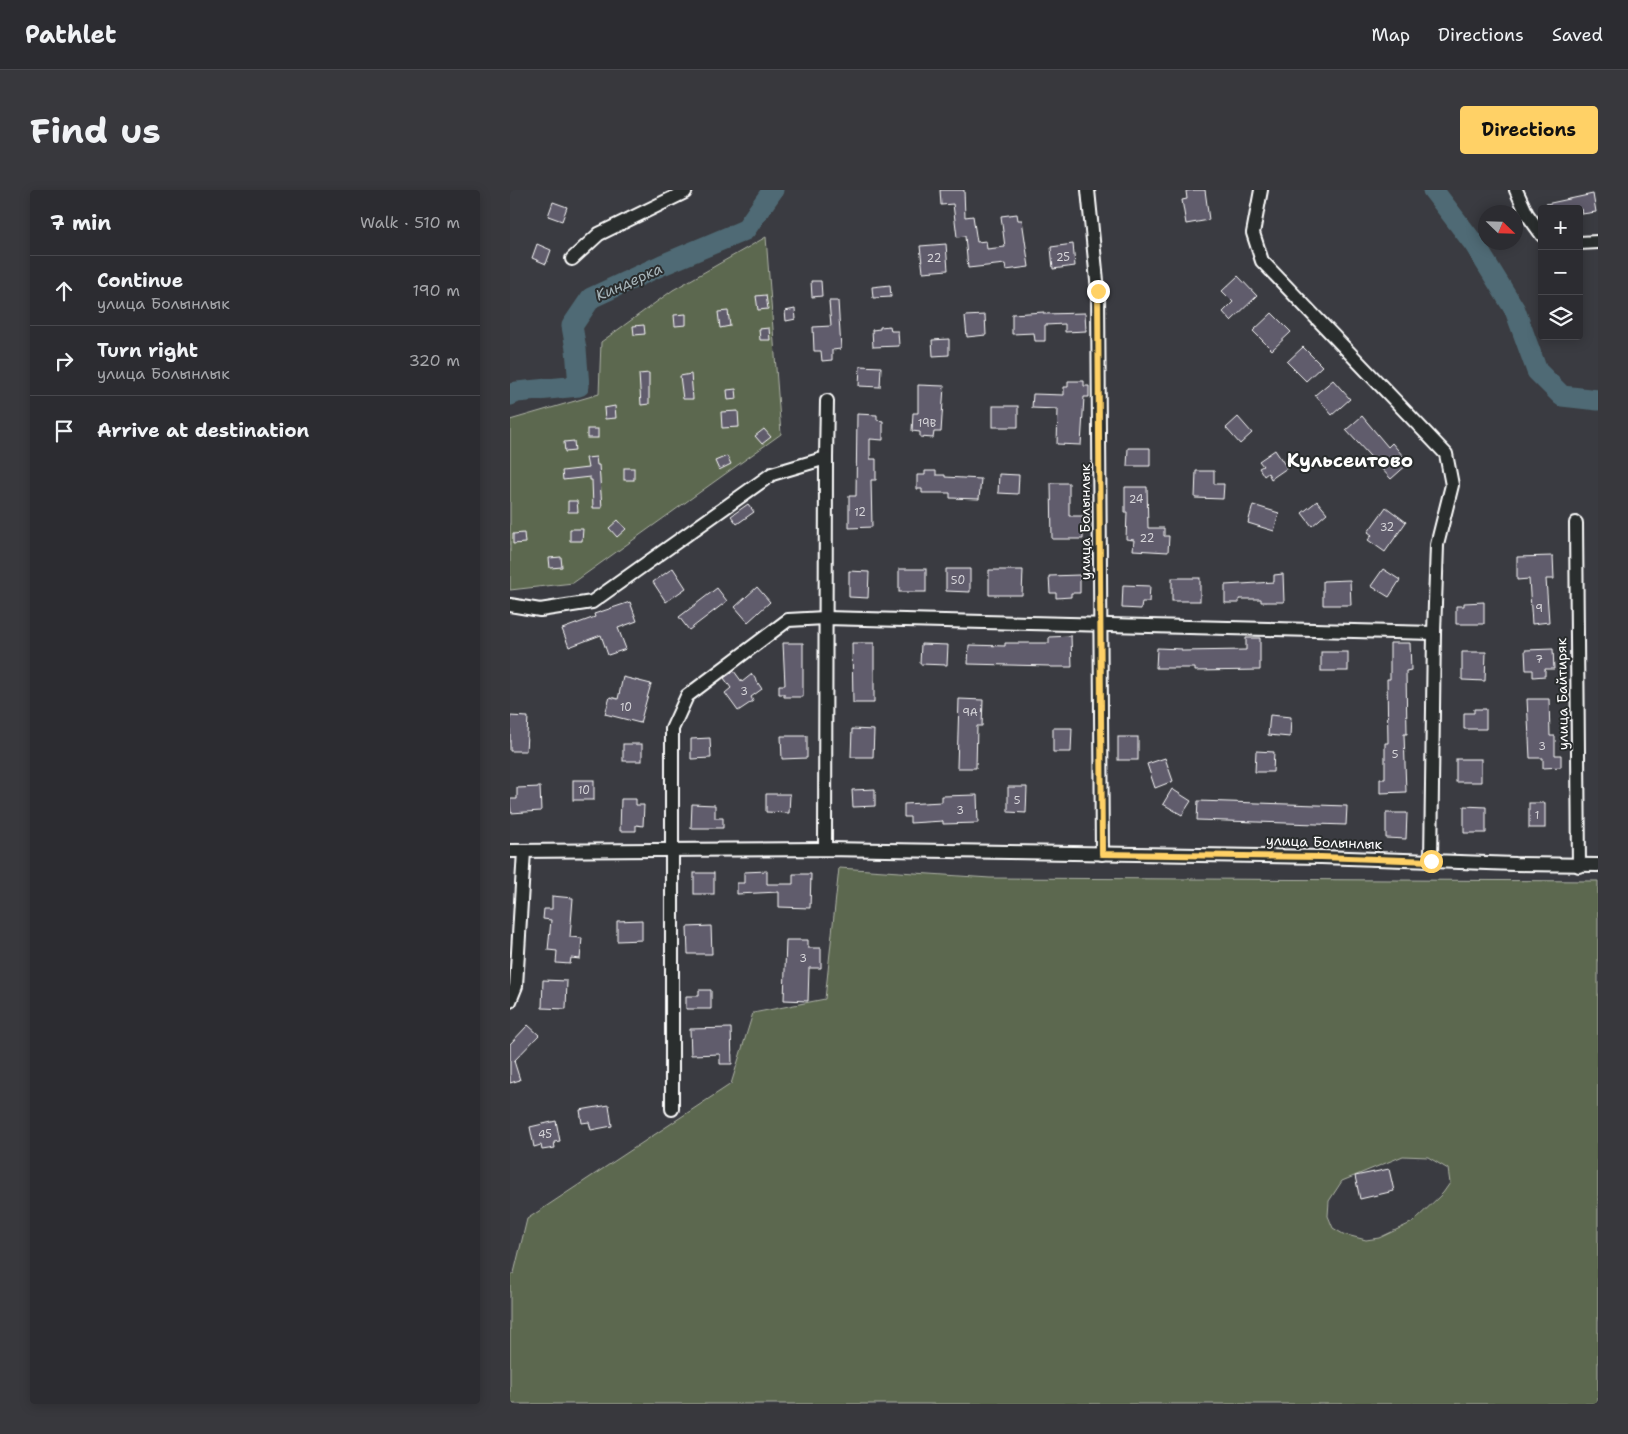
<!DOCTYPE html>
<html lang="en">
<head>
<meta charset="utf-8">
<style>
	:root { --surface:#2c2c31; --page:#38383d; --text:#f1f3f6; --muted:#a6a7ab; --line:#48484d; --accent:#ffd166 }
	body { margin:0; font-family:"Shantell Sans",sans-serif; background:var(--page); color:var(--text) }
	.controls { position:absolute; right:15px; top:15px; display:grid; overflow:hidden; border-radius:5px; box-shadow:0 2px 12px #0003 }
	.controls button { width:45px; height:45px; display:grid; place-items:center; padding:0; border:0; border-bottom:1px solid var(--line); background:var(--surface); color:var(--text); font:25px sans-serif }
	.compass { position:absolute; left:968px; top:15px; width:45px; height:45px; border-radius:50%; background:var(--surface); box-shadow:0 2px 12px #0003; rotate:113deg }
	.stop { position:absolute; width:15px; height:15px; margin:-11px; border:4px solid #ffd166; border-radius:50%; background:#fff }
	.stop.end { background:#ffd166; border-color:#fff; box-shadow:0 1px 5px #0008 }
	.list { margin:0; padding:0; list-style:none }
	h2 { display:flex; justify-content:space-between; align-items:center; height:65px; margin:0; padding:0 20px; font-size:21px }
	h2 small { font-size:16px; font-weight:400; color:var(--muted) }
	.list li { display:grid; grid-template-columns:32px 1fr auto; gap:15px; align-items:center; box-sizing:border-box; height:70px; padding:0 20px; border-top:1px solid var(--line) }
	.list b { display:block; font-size:19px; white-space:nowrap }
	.list p { margin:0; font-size:16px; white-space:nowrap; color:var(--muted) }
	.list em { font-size:16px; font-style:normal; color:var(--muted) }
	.icon { flex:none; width:28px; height:28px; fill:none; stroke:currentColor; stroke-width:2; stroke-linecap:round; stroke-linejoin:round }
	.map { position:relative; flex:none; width:1088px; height:1214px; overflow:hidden; border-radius:5px }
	header { display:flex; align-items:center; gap:30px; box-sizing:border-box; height:70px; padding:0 25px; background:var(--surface); border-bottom:1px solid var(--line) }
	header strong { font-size:24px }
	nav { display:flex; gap:28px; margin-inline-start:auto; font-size:18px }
	.intro { display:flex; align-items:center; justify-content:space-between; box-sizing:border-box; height:120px; padding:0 30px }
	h1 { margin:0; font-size:35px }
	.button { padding:12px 22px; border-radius:5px; background:var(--accent); color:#111; font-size:18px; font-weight:700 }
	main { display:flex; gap:30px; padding:0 30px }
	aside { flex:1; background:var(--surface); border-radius:5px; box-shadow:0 2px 12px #0003 }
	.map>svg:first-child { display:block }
	.green { fill:#5c674f; stroke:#aeb3a7; fill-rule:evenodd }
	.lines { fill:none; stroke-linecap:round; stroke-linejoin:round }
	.river { stroke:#4f6b74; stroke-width:21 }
	.building { fill:#605b6c; stroke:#fff }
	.street-casing { stroke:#fff; stroke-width:16 }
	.street { stroke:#2a2d2e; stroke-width:12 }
	.route { stroke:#ffd166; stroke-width:6 }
	.labels { text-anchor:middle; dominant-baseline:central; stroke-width:4; stroke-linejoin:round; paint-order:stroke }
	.number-label { font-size:11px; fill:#d7d6da }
	.street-label { font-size:14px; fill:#fff; stroke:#2a2d2e }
	.water-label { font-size:15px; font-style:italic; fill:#a7b5ba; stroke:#2a2d2e }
	.district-label { font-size:19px; font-weight:bold; fill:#fff; stroke:#2a2d2e }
</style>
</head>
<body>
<header>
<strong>Pathlet</strong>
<nav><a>Map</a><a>Directions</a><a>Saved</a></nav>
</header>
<div class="intro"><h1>Find us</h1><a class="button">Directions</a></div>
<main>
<aside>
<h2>7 min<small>Walk · 510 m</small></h2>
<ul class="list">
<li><svg class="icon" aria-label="ahead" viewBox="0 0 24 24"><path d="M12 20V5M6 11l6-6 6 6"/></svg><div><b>Continue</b><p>улица Болынлык</p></div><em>190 m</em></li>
<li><svg class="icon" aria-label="right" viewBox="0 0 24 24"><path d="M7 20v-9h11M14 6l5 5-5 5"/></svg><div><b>Turn right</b><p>улица Болынлык</p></div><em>320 m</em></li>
<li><svg class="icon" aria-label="arrive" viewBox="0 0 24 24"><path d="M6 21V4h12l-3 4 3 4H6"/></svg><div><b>Arrive at destination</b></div></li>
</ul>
</aside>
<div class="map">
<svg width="1088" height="1214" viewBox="0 0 1088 1214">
	<rect width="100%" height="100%" fill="#3a3b41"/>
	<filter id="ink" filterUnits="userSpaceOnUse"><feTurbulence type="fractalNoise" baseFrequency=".02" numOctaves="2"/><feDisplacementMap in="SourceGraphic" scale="10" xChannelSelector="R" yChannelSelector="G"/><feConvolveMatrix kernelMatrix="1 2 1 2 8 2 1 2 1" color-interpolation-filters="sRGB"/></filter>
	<g filter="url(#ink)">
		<g class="green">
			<path d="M 256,47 L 271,244 L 63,393 L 0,400 L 0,230 L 89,204 L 91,152 L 163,100 Z"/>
			<path d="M 329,678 L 480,688 L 1088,691 L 1088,1214 L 0,1214 L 0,1085 L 4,1083 L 17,1029 L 221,894 L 243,823 L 315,809 ZM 893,966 L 918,967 L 938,979 L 940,993 L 933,1003 L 903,1032 L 869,1048 L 856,1050 L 833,1044 L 823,1038 L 818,1026 L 819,1011 L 832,991 Z"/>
		</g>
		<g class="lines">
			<g class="river">
				<path d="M 923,0 L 965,55 L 1005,120 L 1027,181 L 1052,206 L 1088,210"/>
				<path d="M 0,205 L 7,202 L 69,196 L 66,159 L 62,136 L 81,108 L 152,75 L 235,40 L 263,0"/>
			</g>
		</g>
		<g class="building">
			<path d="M 430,0 L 454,0 L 455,27 L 463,26 L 467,52 L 476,51 L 477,59 L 495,57 L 491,26 L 507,24 L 508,30 L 512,30 L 519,77 L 496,80 L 495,74 L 458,78 L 455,46 L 447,47 L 443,14 L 431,15 Z"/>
			<path d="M 684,0 L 695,0 L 699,30 L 676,34 L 672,10 L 677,9 L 676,1 Z"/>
			<path d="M 1083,4 L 1086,22 L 1072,24 L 1071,19 L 1036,19 L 1036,14 Z"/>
			<path d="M 43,12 L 57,17 L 52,31 L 38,26 Z"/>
			<path d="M 27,54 L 41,60 L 36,74 L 22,68 Z"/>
			<path d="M 436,54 L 438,80 L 413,82 L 410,56 Z"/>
			<path d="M 563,54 L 565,76 L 543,79 L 541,57 Z"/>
			<path d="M 728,86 L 747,106 L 721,131 L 713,122 L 723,112 L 712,101 Z"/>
			<path d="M 301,91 L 311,91 L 312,106 L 302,107 Z"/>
			<path d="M 380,95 L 381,107 L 363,108 L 362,97 Z"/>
			<path d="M 256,105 L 258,119 L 248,120 L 246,106 Z"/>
			<path d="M 319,111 L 328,111 L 331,159 L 322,160 L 322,170 L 312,171 L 311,161 L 304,161 L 303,137 L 321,136 Z"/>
			<path d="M 285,119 L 286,129 L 276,131 L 275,121 Z"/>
			<path d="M 218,121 L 220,136 L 210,138 L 208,122 Z"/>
			<path d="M 534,122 L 534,124 L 575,123 L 576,141 L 555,142 L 555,134 L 535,135 L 535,151 L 525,151 L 524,143 L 502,144 L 502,124 Z"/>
			<path d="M 762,123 L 781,142 L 762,160 L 743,141 Z"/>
			<path d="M 176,124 L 176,135 L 165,136 L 164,125 Z"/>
			<path d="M 475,125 L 476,145 L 457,147 L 455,126 Z"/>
			<path d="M 134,135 L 135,144 L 124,145 L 123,136 Z"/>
			<path d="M 380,136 L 381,141 L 388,141 L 389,156 L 363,157 L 362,140 L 370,139 L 370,137 Z"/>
			<path d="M 259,138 L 260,150 L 250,150 L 249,139 Z"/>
			<path d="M 439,149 L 439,165 L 423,166 L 422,150 Z"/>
			<path d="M 793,157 L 812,176 L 796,191 L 777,172 Z"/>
			<path d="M 350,176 L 371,177 L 370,197 L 349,196 Z"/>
			<path d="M 139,183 L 139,214 L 131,215 L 129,184 Z"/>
			<path d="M 181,184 L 183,209 L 173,209 L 170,186 Z"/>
			<path d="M 823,190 L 840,209 L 822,225 L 805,205 Z"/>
			<path d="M 558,191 L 574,191 L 574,196 L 579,196 L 579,207 L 574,207 L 571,255 L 547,254 L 548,219 L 522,218 L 523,204 L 554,205 L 554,197 L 558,197 Z"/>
			<path d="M 408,195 L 434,196 L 431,242 L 424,242 L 423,248 L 410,247 L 410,242 L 402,241 L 403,223 L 408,223 Z"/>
			<path d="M 226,199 L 227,209 L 218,210 L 217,200 Z"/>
			<path d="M 105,216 L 106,228 L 95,229 L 94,218 Z"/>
			<rect x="483" y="216" width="25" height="21"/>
			<path d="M 228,221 L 229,237 L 212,238 L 211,222 Z"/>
			<path d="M 347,224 L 367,225 L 367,230 L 373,231 L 373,250 L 360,249 L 360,269 L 366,269 L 366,290 L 361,290 L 362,337 L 339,338 L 339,306 L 346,306 Z"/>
			<path d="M 852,226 L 878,257 L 882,253 L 899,273 L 881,289 L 836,240 Z"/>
			<path d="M 728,227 L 742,243 L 730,254 L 716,238 Z"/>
			<rect x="77" y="239" width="11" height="9"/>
			<path d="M 254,239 L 261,247 L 252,254 L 245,246 Z"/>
			<path d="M 64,251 L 65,261 L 55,262 L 54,252 Z"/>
			<path d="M 618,258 L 640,258 L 640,276 L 617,276 Z"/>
			<path d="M 765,260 L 777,278 L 761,289 L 758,283 L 754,286 L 749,278 L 753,276 L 749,271 Z"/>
			<path d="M 217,266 L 221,274 L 209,280 L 205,271 Z"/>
			<path d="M 86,267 L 87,275 L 89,275 L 92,318 L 83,318 L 82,290 L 80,290 L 80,287 L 53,290 L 52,281 L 78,278 L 76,268 Z"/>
			<rect x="114" y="278" width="10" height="12"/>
			<path d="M 415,281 L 426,281 L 426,285 L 435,285 L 435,287 L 471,289 L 469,309 L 440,308 L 440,303 L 412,303 L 412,299 L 407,299 L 407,285 L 415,285 Z"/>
			<path d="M 686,281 L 704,281 L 704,294 L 714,294 L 713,309 L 685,308 Z"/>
			<path d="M 489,284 L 509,285 L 508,304 L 488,303 Z"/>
			<path d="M 541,293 L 559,293 L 559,326 L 573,326 L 573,349 L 542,349 Z"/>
			<path d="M 615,297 L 637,297 L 638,338 L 654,338 L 654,346 L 659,346 L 658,362 L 623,360 L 624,350 L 616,349 L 617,322 L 615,322 Z"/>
			<path d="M 58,311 L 67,311 L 68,322 L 58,322 Z"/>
			<path d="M 807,311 L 817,323 L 802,336 L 792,323 Z"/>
			<path d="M 238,314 L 244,322 L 227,334 L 221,326 Z"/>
			<path d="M 743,315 L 769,323 L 764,341 L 738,333 Z"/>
			<path d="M 876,317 L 896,332 L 875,362 L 858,350 L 862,345 L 858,342 Z"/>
			<path d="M 108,330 L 116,339 L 107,347 L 99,338 Z"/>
			<path d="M 60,339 L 73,339 L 72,351 L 60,351 Z"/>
			<path d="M 14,343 L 15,353 L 3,354 L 3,344 Z"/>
			<path d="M 1043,366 L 1044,389 L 1036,389 L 1039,432 L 1022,434 L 1019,389 L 1007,390 L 1007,367 Z"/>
			<path d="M 51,367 L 52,377 L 40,378 L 39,368 Z"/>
			<path d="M 163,378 L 176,398 L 156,412 L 143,392 Z"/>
			<rect x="389" y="379" width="27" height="23"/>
			<path d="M 436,379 L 460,379 L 460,402 L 436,401 Z"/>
			<path d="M 873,379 L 890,390 L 879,407 L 861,396 Z"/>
			<path d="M 479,380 L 513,380 L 512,405 L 479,405 Z"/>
			<path d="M 339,381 L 359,382 L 358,408 L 339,407 Z"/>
			<path d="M 773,384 L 774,412 L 751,412 L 751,409 L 729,409 L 729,413 L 715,413 L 715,395 L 764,392 L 764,385 Z"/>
			<path d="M 570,385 L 570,403 L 561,403 L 561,407 L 546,408 L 546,403 L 540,403 L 539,386 Z"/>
			<rect x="662" y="388" width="28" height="23"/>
			<path d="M 840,390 L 841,415 L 813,415 L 813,391 Z"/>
			<path d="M 613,395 L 640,396 L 639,412 L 632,412 L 631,419 L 612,418 Z"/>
			<path d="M 247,397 L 260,412 L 238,432 L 225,417 Z"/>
			<path d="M 207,398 L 217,411 L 179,440 L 169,427 Z"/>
			<path d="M 120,412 L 127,431 L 108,438 L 116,459 L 98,465 L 91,445 L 59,457 L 52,439 L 85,427 L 84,424 Z"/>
			<path d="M 974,412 L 974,434 L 946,434 L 946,416 L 954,416 L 954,413 Z"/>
			<path d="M 561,446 L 562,477 L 540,477 L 540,476 L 458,474 L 459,455 L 495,456 L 495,453 L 539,453 L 539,447 Z"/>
			<path d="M 736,448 L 750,448 L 750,480 L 685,481 L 685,478 L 646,478 L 647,458 L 672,459 L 672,461 L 736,460 Z"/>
			<path d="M 273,453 L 293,453 L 293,507 L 274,507 L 274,504 L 269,504 L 269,495 L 275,495 Z"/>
			<path d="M 342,453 L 364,453 L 364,513 L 343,513 Z"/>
			<path d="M 880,453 L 900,453 L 901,480 L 896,481 L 897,544 L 894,544 L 896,602 L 870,603 L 870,589 L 875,589 L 875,553 L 878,553 L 877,489 L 880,489 Z"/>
			<path d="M 411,454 L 438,455 L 437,475 L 410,474 Z"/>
			<path d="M 1043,459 L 1044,479 L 1035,479 L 1035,486 L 1023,487 L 1023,480 L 1016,480 L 1015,460 Z"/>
			<rect x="811" y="462" width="27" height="19"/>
			<path d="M 952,462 L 976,462 L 975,491 L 952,490 Z"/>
			<path d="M 224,481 L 232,492 L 242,484 L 252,499 L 241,507 L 243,511 L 228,521 L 215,503 L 221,498 L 214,488 Z"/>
			<path d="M 113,487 L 141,494 L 130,533 L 95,524 L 100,507 L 108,509 Z"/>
			<path d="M 449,509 L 473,510 L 472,536 L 467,536 L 466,578 L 447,578 Z"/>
			<path d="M 1017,509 L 1039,509 L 1040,546 L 1045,546 L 1045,565 L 1051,565 L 1051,577 L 1033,578 L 1033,568 L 1020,568 Z"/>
			<path d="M 964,519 L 976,519 L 976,539 L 954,539 L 954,523 L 964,523 Z"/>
			<path d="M 760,525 L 781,527 L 780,547 L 758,545 Z"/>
			<path d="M 0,526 L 18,527 L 16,561 L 0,561 Z"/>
			<path d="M 543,538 L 562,538 L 561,562 L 543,562 Z"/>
			<path d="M 342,539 L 364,540 L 363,567 L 341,567 Z"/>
			<path d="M 271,546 L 297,546 L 297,568 L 272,569 Z"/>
			<rect x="608" y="547" width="20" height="23"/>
			<path d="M 200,548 L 201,568 L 181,569 L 181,549 Z"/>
			<rect x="113" y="554" width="19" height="17"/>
			<path d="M 746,561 L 764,562 L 763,582 L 745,582 Z"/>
			<path d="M 655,568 L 663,591 L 645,598 L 637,574 Z"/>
			<rect x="946" y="569" width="25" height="23"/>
			<rect x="63" y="590" width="21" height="20"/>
			<path d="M 30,597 L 31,621 L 1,623 L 0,609 L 7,609 L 7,598 Z"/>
			<path d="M 498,597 L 517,597 L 516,623 L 498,622 Z"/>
			<path d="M 365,599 L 365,616 L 343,617 L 342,600 Z"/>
			<path d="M 662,599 L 681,611 L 672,625 L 653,614 Z"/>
			<path d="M 256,604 L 280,604 L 279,623 L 256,622 Z"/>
			<path d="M 467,605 L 468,633 L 433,634 L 433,631 L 400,633 L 400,627 L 394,627 L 394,614 L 432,612 L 432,606 Z"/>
			<path d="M 111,609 L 126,609 L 126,615 L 134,615 L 133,636 L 126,635 L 126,641 L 110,641 Z"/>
			<path d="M 688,611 L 837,616 L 836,635 L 687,630 Z"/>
			<rect x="1019" y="613" width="16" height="25"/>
			<path d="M 182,614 L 205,615 L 205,628 L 213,628 L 213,638 L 181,638 Z"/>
			<path d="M 954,616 L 976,617 L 976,643 L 954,643 Z"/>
			<path d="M 876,623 L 897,623 L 896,649 L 876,648 Z"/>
			<path d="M 257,681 L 257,694 L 283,694 L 283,684 L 301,684 L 300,718 L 269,717 L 269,702 L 227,704 L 227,693 L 234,693 L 234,682 Z"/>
			<rect x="184" y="683" width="20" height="21"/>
			<path d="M 42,706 L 63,708 L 60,747 L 72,748 L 70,769 L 61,768 L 60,774 L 46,773 L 47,761 L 38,760 L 41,730 L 33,729 L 34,719 L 42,719 Z"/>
			<path d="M 132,730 L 132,750 L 107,751 L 107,731 Z"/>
			<path d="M 201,736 L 202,764 L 178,764 L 177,737 Z"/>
			<path d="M 276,750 L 298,750 L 298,758 L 311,758 L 311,778 L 299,778 L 298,811 L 274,810 Z"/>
			<path d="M 33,790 L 57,791 L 56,819 L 32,818 Z"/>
			<path d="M 189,800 L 201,800 L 201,819 L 176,819 L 176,806 L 189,806 Z"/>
			<path d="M 18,835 L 29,845 L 4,871 L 10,890 L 0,893 L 0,854 Z"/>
			<path d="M 221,838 L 222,874 L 210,874 L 210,864 L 181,865 L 180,839 Z"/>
			<path d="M 99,915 L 102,936 L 81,940 L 79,932 L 72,933 L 70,920 Z"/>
			<path d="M 46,931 L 50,951 L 44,952 L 45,958 L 32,960 L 31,955 L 24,957 L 20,937 Z"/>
			<path d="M 879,979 L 884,1001 L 850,1009 L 845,986 Z"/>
		</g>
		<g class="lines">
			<g class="street-casing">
				<g id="street">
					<path d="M 578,0 L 588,101 L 592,664"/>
					<path d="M 751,0 L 743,43 L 752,71 L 936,264 L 942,295 L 927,355 L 924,443 L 921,671"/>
					<path d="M 1006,0 L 1017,24 L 1032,45"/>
					<path d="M 1069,53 L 1088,52"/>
					<path d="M 62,69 L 89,44 L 175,2 L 176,0"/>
					<path d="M 1066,333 L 1069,676"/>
					<path d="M 0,415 L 30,420 L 82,412 L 262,284 L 316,268 L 317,211"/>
					<path d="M 315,659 L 316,268"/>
					<path d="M 0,661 L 315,659 L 811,667 L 1005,674 L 1088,675"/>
					<path d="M 0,811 L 6,796 L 14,661"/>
					<path d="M 162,919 L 162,539 L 177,506 L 278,430 L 315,428 L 924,443"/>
				</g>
			</g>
			<use href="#street" class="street"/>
		</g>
	</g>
	<g class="lines" filter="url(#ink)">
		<path class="route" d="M 588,101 L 592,664 L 811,667 L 921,671"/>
	</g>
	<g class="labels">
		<g class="number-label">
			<text x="553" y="67">25</text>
			<text x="424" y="68">22</text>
			<text x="417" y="233">19В</text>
			<text x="626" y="309">24</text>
			<text x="350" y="322">12</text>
			<text x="877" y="337">32</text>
			<text x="637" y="348">22</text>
			<text x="448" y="390">50</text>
			<text x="1029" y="418">9</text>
			<text x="1029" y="469">7</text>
			<text x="234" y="501">3</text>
			<text x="116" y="517">10</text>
			<text x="460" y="522">9А</text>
			<text x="1032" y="556">3</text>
			<text x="885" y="564">5</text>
			<text x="74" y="600">10</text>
			<text x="507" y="610">5</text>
			<text x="450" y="620">3</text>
			<text x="1027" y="625">1</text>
			<text x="293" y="768">3</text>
			<text x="35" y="944">45</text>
		</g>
		<g class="street-label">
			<text transform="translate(575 332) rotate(-90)">улица Болынлык</text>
			<text transform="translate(1052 504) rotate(-91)">улица Байтиряк</text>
			<text transform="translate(814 652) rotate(2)">улица Болынлык</text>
		</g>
		<g class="water-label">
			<text transform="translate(119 92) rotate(-24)">Киндерка</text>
		</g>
		<g class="district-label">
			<text x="840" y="270">Кульсеитово</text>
		</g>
	</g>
</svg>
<div class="controls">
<button>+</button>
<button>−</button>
<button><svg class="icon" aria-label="layers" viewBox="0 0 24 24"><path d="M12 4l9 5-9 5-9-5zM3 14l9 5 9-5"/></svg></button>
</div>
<svg class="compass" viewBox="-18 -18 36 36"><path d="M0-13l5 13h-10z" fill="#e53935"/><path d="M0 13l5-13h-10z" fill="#a6a7ab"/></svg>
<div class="stop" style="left:921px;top:671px"></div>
<div class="stop end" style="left:588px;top:101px"></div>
</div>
</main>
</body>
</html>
